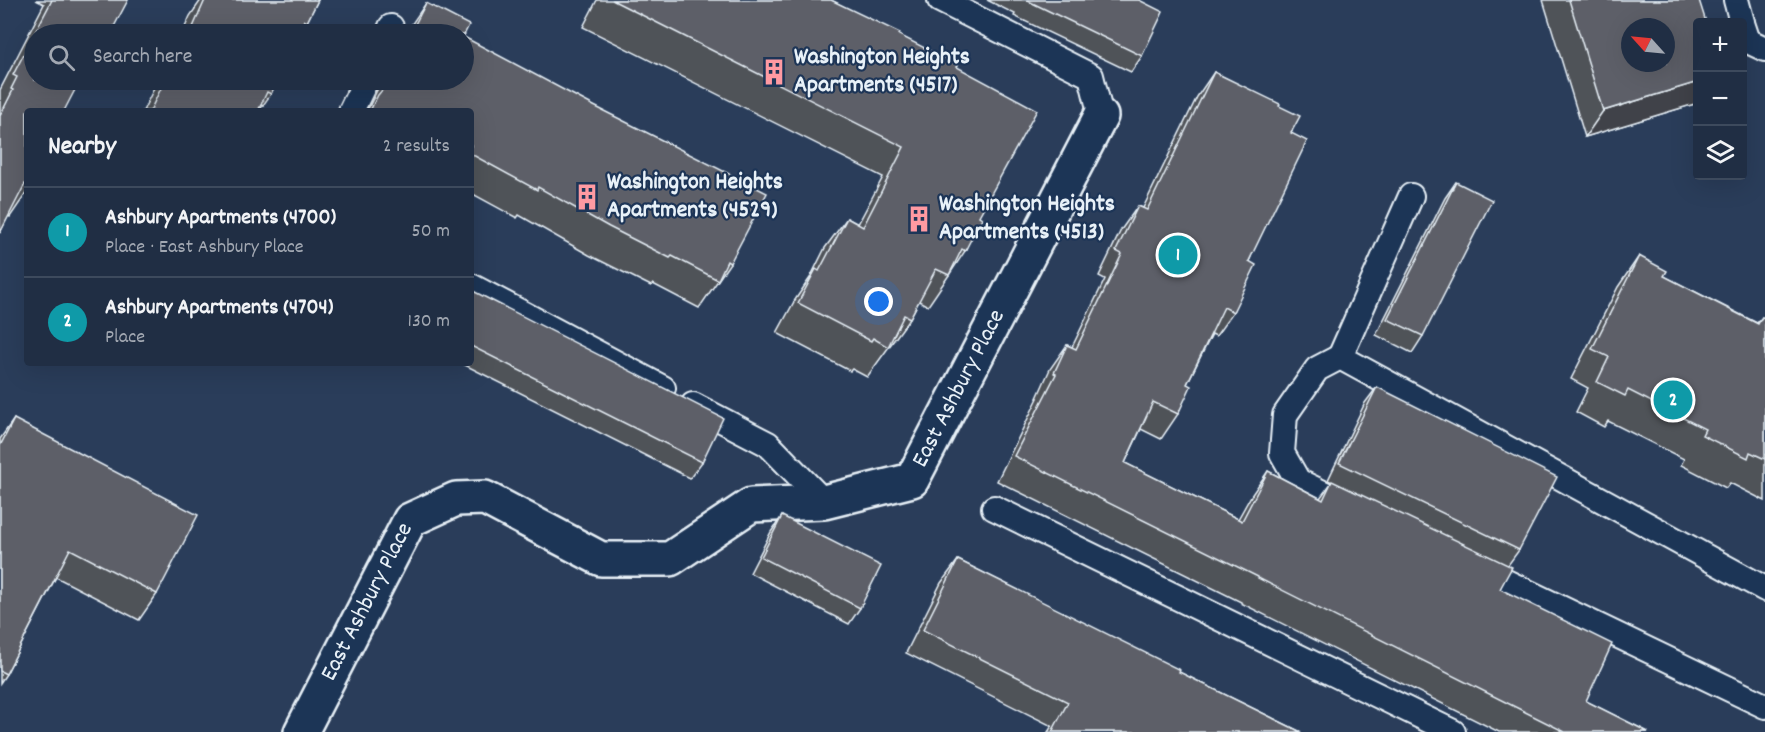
<!DOCTYPE html>
<html lang="en">
<head>
<meta charset="utf-8">
<style>
	:root { --surface:#202e44; --page:#2d3a4f; --text:#f1f3f6; --muted:#a2a8b2; --line:#3d4a5d; --accent:#ff9aa2 }
	body { margin:0; font-family:Dekko,sans-serif; background:var(--page); color:var(--text) }
	.controls { position:absolute; right:18px; top:18px; display:grid; overflow:hidden; border-radius:6px; box-shadow:0 6px 24px #0002 }
	.controls button { width:54px; height:54px; display:grid; place-items:center; padding:0; border:0; border-bottom:2px solid var(--line); background:var(--surface); color:var(--text); font:30px sans-serif }
	.compass { position:absolute; left:1621px; top:18px; width:54px; height:54px; border-radius:50%; background:var(--surface); box-shadow:0 6px 24px #0002; rotate:297deg }
	.you { position:absolute; left:879px; top:302px; width:21px; height:21px; margin:-15px; border:4px solid #fff; border-radius:50%; background:#1a73e8; box-shadow:0 0 0 9px #1a73e833 }
	.badge { display:grid; place-items:center; width:39px; height:39px; border-radius:50%; background:var(--accent); color:#fff; font-size:20px; font-weight:700 }
	.pin { position:absolute; translate:-50% -50%; border:3px solid #fff; box-shadow:0 2px 6px #0006 }
	.list { margin:0; padding:0; list-style:none }
	h2 { display:flex; justify-content:space-between; align-items:center; height:78px; margin:0; padding:0 24px; font-size:26px }
	h2 small { font-size:20px; font-weight:400; color:var(--muted) }
	.list li { display:grid; grid-template-columns:39px 1fr auto; gap:18px; align-items:center; box-sizing:border-box; height:90px; padding:0 24px; border-top:2px solid var(--line) }
	.list b { display:block; font-size:22px; white-space:nowrap }
	.list p { margin:0; font-size:20px; white-space:nowrap; color:var(--muted) }
	.list em { font-size:20px; font-style:normal; color:var(--muted) }
	.icon { flex:none; width:33px; height:33px; fill:none; stroke:currentColor; stroke-width:2; stroke-linecap:round; stroke-linejoin:round }
	.map { position:relative; flex:none; width:1765px; height:732px; overflow:hidden }
	.search { position:absolute; background:var(--surface); box-shadow:0 6px 24px #0002; left:24px; top:24px; width:450px; height:66px; display:flex; align-items:center; gap:15px; box-sizing:border-box; padding:0 21px; border-radius:33px; color:var(--muted); font-size:22px }
	.panel { position:absolute; background:var(--surface); box-shadow:0 6px 24px #0002; left:24px; top:108px; width:450px; height:258px; border-radius:6px }
	.map>svg:first-child { display:block }
	.lines { fill:none; stroke-linecap:round; stroke-linejoin:round }
	.service-casing { stroke:#e8f1f8; stroke-width:28 }
	.minor-casing { stroke:#e8f1f8; stroke-width:38 }
	.service { stroke:#1d3557; stroke-width:24 }
	.minor { stroke:#1d3557; stroke-width:33 }
	.wall { fill:#505259; stroke:#e8f1f8; stroke-width:1.5 }
	.shaded-wall { fill:#414248; stroke:#e8f1f8; stroke-width:1.5 }
	.building { fill:#5d5f67; stroke:#e8f1f8; stroke-width:1.5; fill-rule:evenodd }
	.labels { text-anchor:middle; dominant-baseline:central; stroke-width:4.5; stroke-linejoin:round; paint-order:stroke }
	.poi-label { font-size:24px; font-weight:bold; fill:#e8f1f8; stroke:#1d3557; text-anchor:start }
	.street-label { font-size:24px; fill:#e8f1f8; stroke:#1d3557 }
</style>
</head>
<body>
<div class="map">
<svg width="1765" height="732" viewBox="0 0 1765 732">
	<rect width="100%" height="100%" fill="#2a3d5a"/>
	<filter id="ink" filterUnits="userSpaceOnUse"><feTurbulence type="fractalNoise" baseFrequency=".0167" numOctaves="2"/><feDisplacementMap in="SourceGraphic" scale="12" xChannelSelector="R" yChannelSelector="G"/><feConvolveMatrix kernelMatrix="1 2 1 2 8 2 1 2 1" color-interpolation-filters="sRGB"/></filter>
	<g filter="url(#ink)">
		<g class="lines">
			<g class="service-casing">
				<g id="service">
					<path d="M 940,0 L 1091,76 L 1101,116"/>
					<path d="M 1736,0 L 1742,22"/>
					<path d="M 1742,23 L 1748,41 L 1765,49"/>
					<path d="M 388,34 L 391,27"/>
					<path d="M 351,111 L 366,80"/>
					<path d="M 471,286 L 663,388"/>
					<path d="M 1340,357 L 1411,196"/>
					<path d="M 693,405 L 768,444 L 824,502"/>
					<path d="M 1352,507 L 1298,481 L 1282,453 L 1285,415 L 1317,369 L 1340,357 L 1765,589"/>
					<path d="M 994,508 L 1453,732"/>
					<path d="M 1475,567 L 1765,706"/>
				</g>
			</g>
			<g class="minor-casing">
				<g id="minor">
					<path id="s1" d="M 301,732 L 410,520 L 456,499 L 485,498 L 601,559 L 670,559 L 751,505 L 824,502 L 912,480 L 1101,116"/>
				</g>
			</g>
			<use href="#service" class="service"/>
			<use href="#minor" class="minor"/>
		</g>
		<g class="wall">
			<path d="M 36,0 L 128,0 L 34,34 L 27,111 L 27,192 L 10,217 L 8,216 L 0,233 L 0,90 L 44,4 Z"/>
			<path d="M 201,0 L 318,0 L 307,22 L 298,34 L 182,34 L 190,16 Z"/>
			<path d="M 597,0 L 831,0 L 899,35 L 957,67 L 979,216 L 965,251 L 949,275 L 928,306 L 919,301 L 910,318 L 867,377 L 852,369 L 850,371 L 777,333 L 795,300 L 810,278 L 825,248 L 847,218 L 858,224 L 883,177 L 583,27 Z"/>
			<path d="M 987,0 L 1139,0 L 1142,56 L 1131,72 L 1014,16 L 1015,14 Z"/>
			<path d="M 1543,0 L 1699,0 L 1698,22 L 1698,103 L 1585,137 Z"/>
			<path d="M 426,3 L 464,34 L 405,34 Z"/>
			<path d="M 1214,72 L 1279,106 L 1291,133 L 1233,312 L 1216,336 L 1212,334 L 1187,384 L 1178,414 L 1161,439 L 1141,429 L 1125,463 L 1238,519 L 1251,496 L 1268,471 L 1320,498 L 1332,482 L 1328,480 L 1365,403 L 1377,387 L 1519,550 L 1508,565 L 1500,589 L 1586,701 L 1648,732 L 1499,732 L 1241,603 L 1241,602 L 997,481 L 1038,398 L 1037,398 L 1050,369 L 1067,345 L 1072,347 L 1105,279 L 1099,276 L 1121,230 L 1138,206 L 1143,208 L 1197,97 Z"/>
			<path d="M 158,80 L 277,80 L 271,94 L 259,111 L 143,111 Z"/>
			<path d="M 382,80 L 464,80 L 730,263 L 699,308 L 653,284 L 651,286 L 589,255 L 519,215 L 517,218 L 471,193 L 471,111 L 367,111 Z"/>
			<path d="M 1456,182 L 1423,336 L 1412,353 L 1376,335 L 1445,198 Z"/>
			<path d="M 1639,256 L 1664,276 L 1757,323 L 1762,317 L 1765,318 L 1765,501 L 1730,483 L 1726,488 L 1681,465 L 1684,459 L 1608,421 L 1604,427 L 1576,412 L 1588,388 L 1571,379 L 1618,287 Z"/>
			<path d="M 471,290 L 702,462 L 690,478 L 461,363 L 471,363 Z"/>
			<path d="M 14,419 L 157,594 L 139,620 L 56,577 L 6,674 L 0,683 L 0,439 Z"/>
			<path d="M 782,516 L 860,608 L 849,624 L 750,573 L 771,532 Z"/>
			<path d="M 958,560 L 1179,672 L 1301,732 L 1048,732 L 1052,726 L 906,653 L 941,583 Z"/>
		</g>
		<path class="shaded-wall" d="M 1698,82 L 1698,103 L 1585,137 L 1603,111 Z"/>
		<g class="building">
			<path d="M 52,0 L 128,0 L 110,34 L 34,34 L 34,80 L 80,80 L 64,111 L 65,111 L 27,111 L 27,185 L 25,184 L 0,233 L 0,116 L 13,90 L 11,89 L 17,77 L 13,75 Z"/>
			<path d="M 205,0 L 318,0 L 307,22 L 304,20 L 298,34 L 190,34 Z"/>
			<path d="M 612,0 L 831,0 L 900,33 L 899,35 L 958,65 L 957,67 L 1037,110 L 979,216 L 982,218 L 965,251 L 962,249 L 949,275 L 936,269 L 910,318 L 904,315 L 888,347 L 873,338 L 871,341 L 798,303 L 816,269 L 819,271 L 847,218 L 863,227 L 904,147 Z"/>
			<path d="M 1026,0 L 1139,0 L 1163,12 L 1142,56 Z"/>
			<path d="M 1569,0 L 1699,0 L 1706,22 L 1698,22 L 1698,82 L 1603,111 ZM 1630,27 L 1666,27 L 1666,63 L 1630,63 Z"/>
			<path d="M 426,3 L 469,25 L 464,35 L 410,34 Z"/>
			<path d="M 464,37 L 594,106 L 767,193 L 730,263 L 727,261 L 718,280 L 672,256 L 670,258 L 609,227 L 538,187 L 537,190 L 471,154 L 471,111 L 370,111 L 378,95 L 383,89 L 388,80 L 464,80 Z"/>
			<path d="M 1214,72 L 1280,104 L 1279,106 L 1300,116 L 1291,133 L 1307,141 L 1249,261 L 1256,265 L 1233,312 L 1224,307 L 1187,384 L 1191,386 L 1178,414 L 1153,402 L 1125,463 L 1242,521 L 1268,471 L 1323,500 L 1332,481 L 1512,567 L 1500,589 L 1612,644 L 1586,701 L 1648,732 L 1565,732 L 1258,578 L 1258,577 L 1014,456 L 1056,374 L 1054,373 L 1067,345 L 1076,349 L 1122,254 L 1116,251 L 1138,206 L 1147,210 Z"/>
			<path d="M 165,80 L 277,80 L 271,94 L 267,92 L 258,111 L 150,111 Z"/>
			<path d="M 1456,182 L 1492,200 L 1423,336 L 1387,319 Z"/>
			<path d="M 1639,256 L 1667,271 L 1664,276 L 1758,324 L 1762,317 L 1765,318 L 1765,459 L 1750,452 L 1748,458 L 1702,435 L 1705,429 L 1628,390 L 1625,396 L 1597,382 L 1609,357 L 1592,349 Z"/>
			<path d="M 471,290 L 723,418 L 702,462 L 471,346 Z"/>
			<path d="M 1377,387 L 1557,477 L 1519,550 L 1339,463 Z"/>
			<path d="M 14,419 L 198,515 L 157,594 L 70,549 L 6,674 L 0,671 L 0,446 Z"/>
			<path d="M 782,516 L 881,566 L 860,608 L 761,557 Z"/>
			<path d="M 958,560 L 1180,670 L 1179,672 L 1301,732 L 1052,732 L 1068,702 L 923,630 Z"/>
		</g>
	</g>
	<defs>
		<g id="building-bare" transform="scale(2.07)"><path d="M-4-6H4V6H1V3H-1V6H-4ZM-2.5-4.3h1.7v1.8h-1.7ZM.8-4.3h1.7v1.8H.8ZM-2.5-1h1.7V.8h-1.7ZM.8-1h1.7V.8H.8Z" fill="#ff9aa2" stroke="#1d3557" stroke-width="2.5" paint-order="stroke"/></g>
	</defs>
	<g fill-rule="evenodd">
		<use href="#building-bare" x="774" y="72"/>
		<use href="#building-bare" x="587" y="197"/>
		<use href="#building-bare" x="919" y="219"/>
	</g>
	<g class="labels">
		<g class="poi-label">
			<text x="794" y="58">Washington Heights<tspan x="794" dy="28">Apartments (4517)</tspan></text>
			<text x="607" y="183">Washington Heights<tspan x="607" dy="28">Apartments (4529)</tspan></text>
			<text x="939" y="205">Washington Heights<tspan x="939" dy="28">Apartments (4513)</tspan></text>
		</g>
		<g class="street-label">
			<text stroke="none"><textPath href="#s1" startOffset="882">East Ashbury Place</textPath></text>
			<text stroke="none"><textPath href="#s1" startOffset="146">East Ashbury Place</textPath></text>
		</g>
	</g>
</svg>
<div class="controls">
<button>+</button>
<button>−</button>
<button><svg class="icon" aria-label="layers" viewBox="0 0 24 24"><path d="M12 4l9 5-9 5-9-5zM3 14l9 5 9-5"/></svg></button>
</div>
<svg class="compass" viewBox="-18 -18 36 36"><path d="M0-13l5 13h-10z" fill="#e53935"/><path d="M0 13l5-13h-10z" fill="#a2a8b2"/></svg>
<div class="you"></div>
<div class="pin badge" style="left:1178px;top:255px;background:#0f9aa8">1</div>
<div class="pin badge" style="left:1673px;top:400px;background:#0f9aa8">2</div>
<div class="search"><svg class="icon" aria-label="search" viewBox="0 0 24 24"><circle cx="10" cy="10" r="6"/><path d="M15 15l6 6"/></svg>Search here</div>
<section class="panel">
<h2>Nearby<small>2 results</small></h2>
<ul class="list">
<li><span class="badge" style="background:#0f9aa8">1</span><div><b>Ashbury Apartments (4700)</b><p>Place · East Ashbury Place</p></div><em>50 m</em></li>
<li><span class="badge" style="background:#0f9aa8">2</span><div><b>Ashbury Apartments (4704)</b><p>Place</p></div><em>130 m</em></li>
</ul>
</section>
</div>
</body>
</html>
